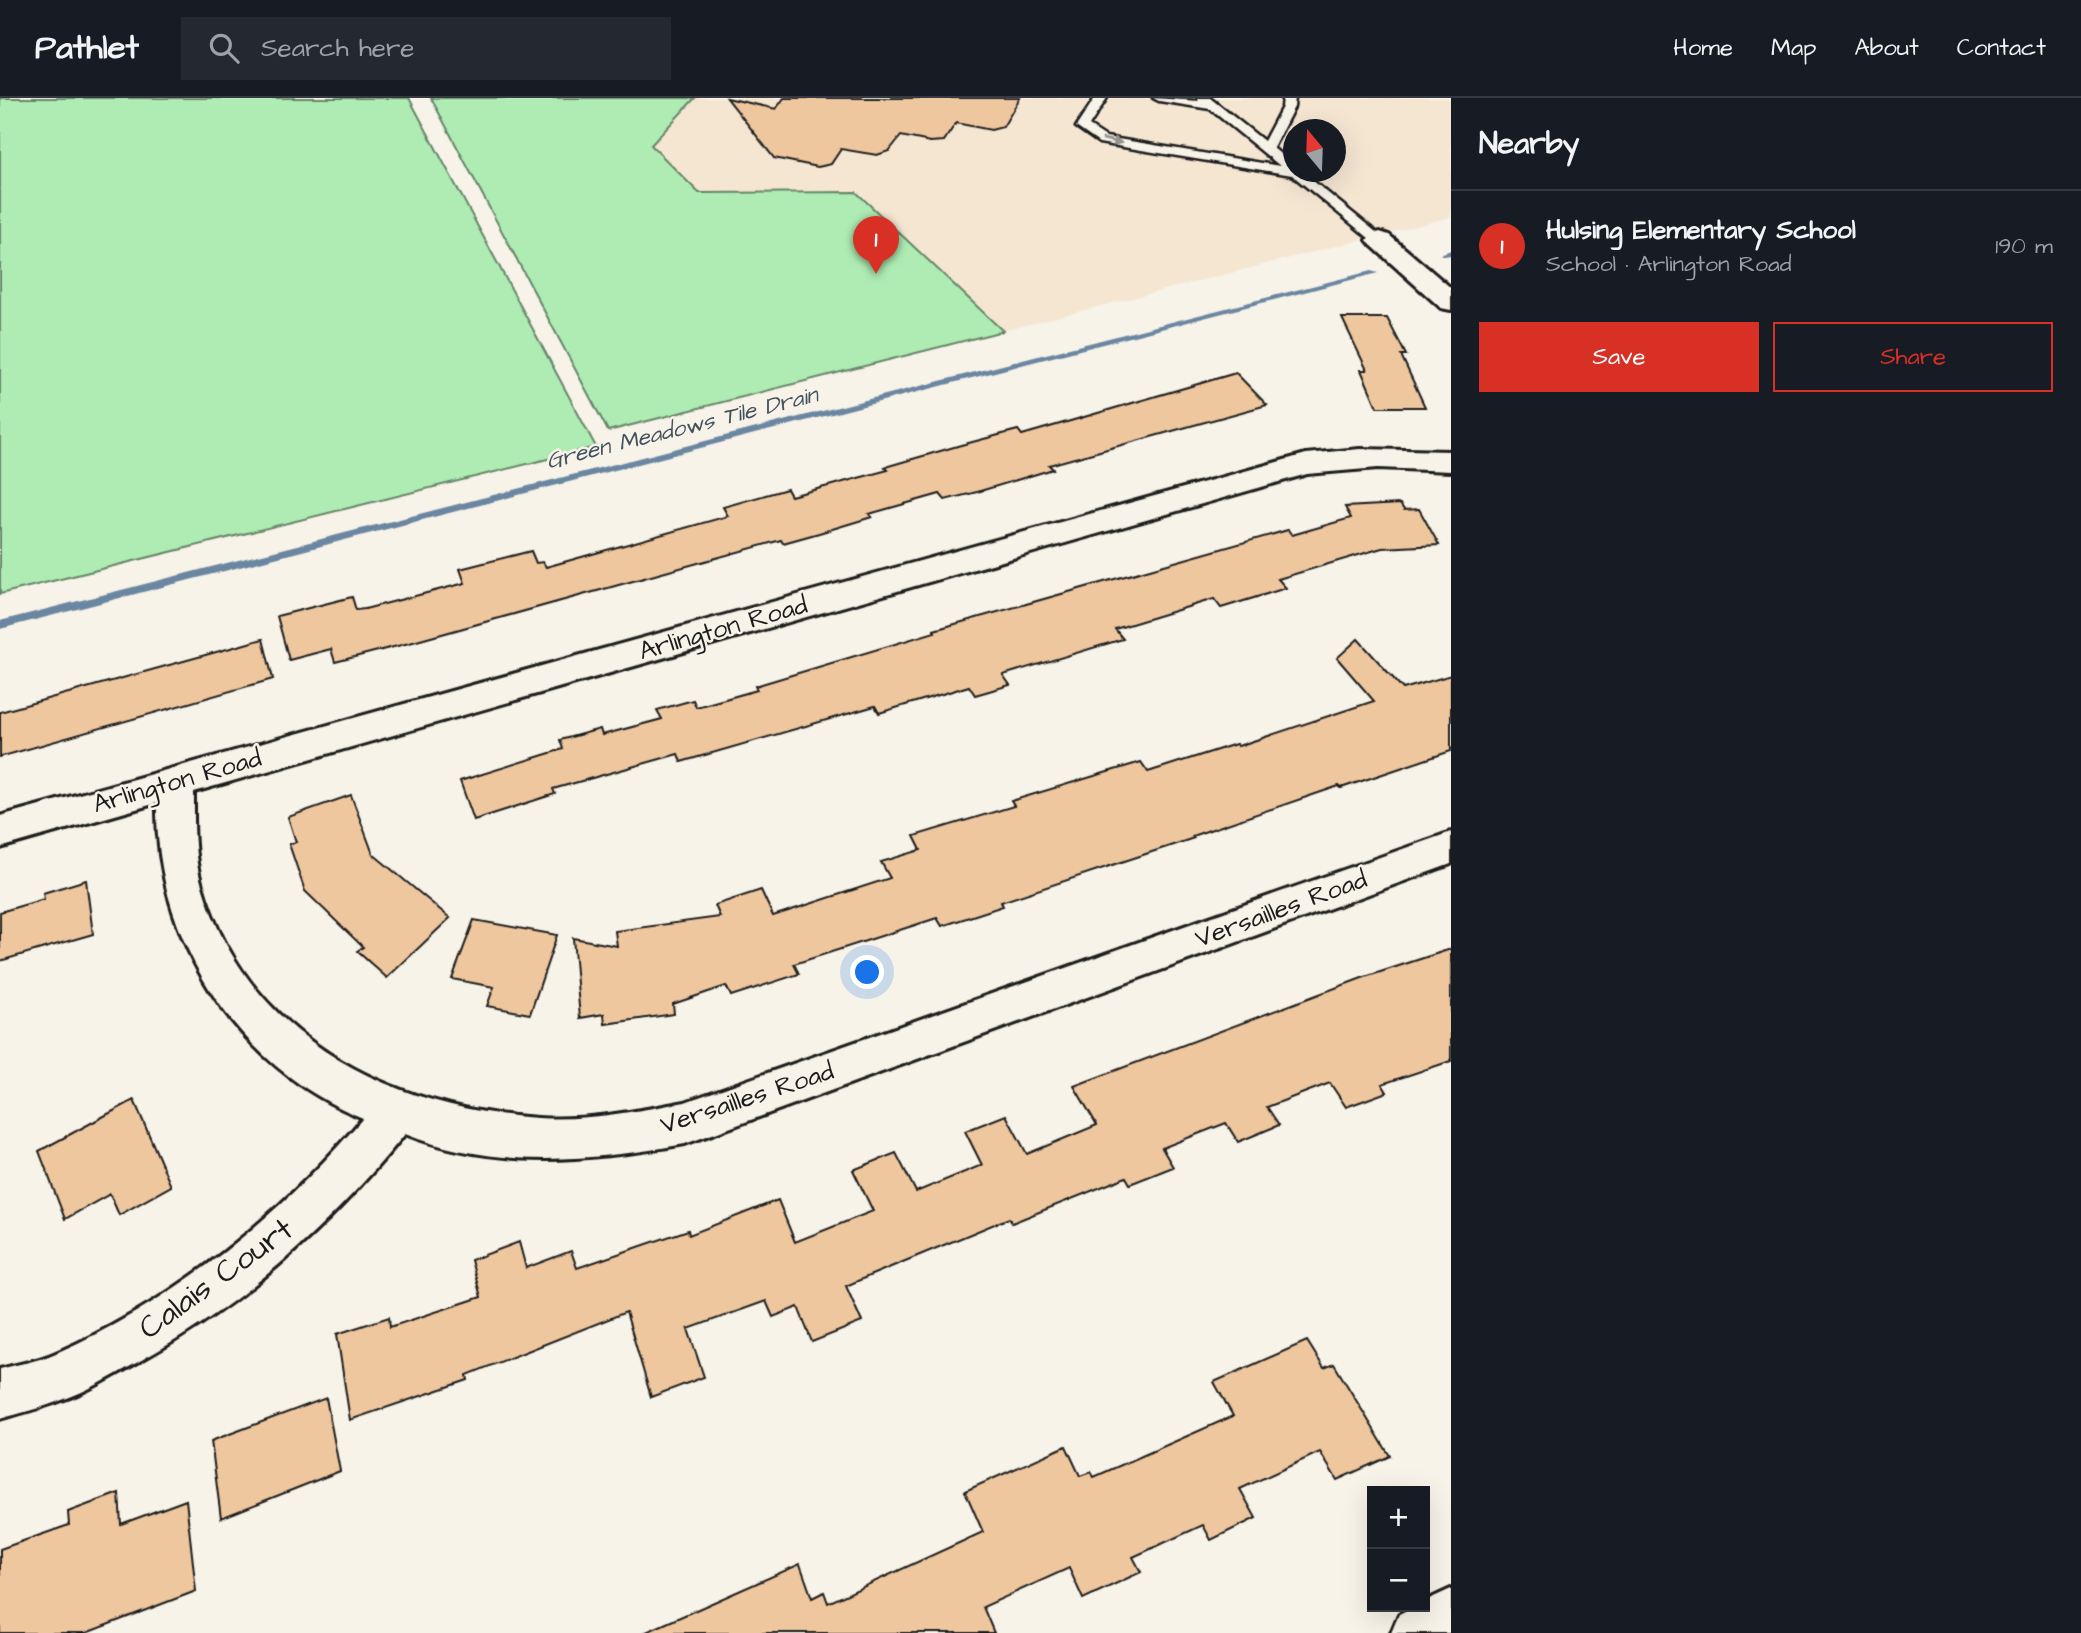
<!DOCTYPE html>
<html lang="en">
<head>
<meta charset="utf-8">
<style>
	:root { --surface:#171b24; --page:#242831; --text:#f1f3f6; --muted:#9ea1a6; --line:#363941; --accent:#d93025 }
	body { margin:0; font-family:"Architects Daughter",sans-serif; background:var(--page); color:var(--text) }
	.controls { position:absolute; right:21px; bottom:21px; display:grid; overflow:hidden; border-radius:0px; box-shadow:0 7px 28px #0002 }
	.controls button { width:63px; height:63px; display:grid; place-items:center; padding:0; border:0; border-bottom:2px solid var(--line); background:var(--surface); color:var(--text); font:35px sans-serif }
	.compass { position:absolute; left:1283px; top:21px; width:63px; height:63px; border-radius:50%; background:var(--surface); box-shadow:0 7px 28px #0002; rotate:341deg }
	.you { position:absolute; left:868px; top:875px; width:24px; height:24px; margin:-18px; border:5px solid #fff; border-radius:50%; background:#1a73e8; box-shadow:0 0 0 10px #1a73e833 }
	.badge { display:grid; place-items:center; width:46px; height:46px; border-radius:50%; background:var(--accent); color:#fff; font-size:23px; font-weight:700 }
	.pin { position:absolute; translate:-50% -58px; filter:drop-shadow(0 2px 4px #0008) }
	.pin::after { content:''; position:absolute; top:37px; width:24px; height:21px; background:inherit; clip-path:polygon(0 0,100% 0,50% 100%) }
	.list { margin:0; padding:0; list-style:none }
	h2 { display:flex; justify-content:space-between; align-items:center; height:91px; margin:0; padding:0 28px; font-size:30px }
	h2 small { font-size:23px; font-weight:400; color:var(--muted) }
	.list li { display:grid; grid-template-columns:46px 1fr auto; gap:21px; align-items:center; box-sizing:border-box; height:112px; padding:0 28px; border-top:2px solid var(--line) }
	.list b { display:block; font-size:26px; white-space:nowrap }
	.list p { margin:0; font-size:23px; white-space:nowrap; color:var(--muted) }
	.list em { font-size:23px; font-style:normal; color:var(--muted) }
	.actions { display:flex; gap:14px; padding:21px 28px }
	.actions a { flex:1; padding:16px 0; border:2px solid var(--accent); border-radius:0px; text-align:center; font-size:24px; color:var(--accent) }
	.actions .main { background:var(--accent); color:#fff }
	.icon { flex:none; width:38px; height:38px; fill:none; stroke:currentColor; stroke-width:2; stroke-linecap:round; stroke-linejoin:round }
	.map { position:relative; flex:none; width:1451px; height:1535px; overflow:hidden }
	header { display:flex; align-items:center; gap:42px; box-sizing:border-box; height:98px; padding:0 35px; background:var(--surface); border-bottom:2px solid var(--line) }
	header strong { font-size:33px }
	nav { display:flex; gap:38px; margin-inline-start:auto; font-size:24px }
	.search { width:490px; height:63px; background:var(--page); display:flex; align-items:center; gap:18px; box-sizing:border-box; padding:0 24px; border-radius:0px; color:var(--muted); font-size:26px }
	main { display:flex }
	aside { flex:1; background:var(--surface) }
	.map>svg:first-child { display:block }
	.built { fill:#f5e6d2; fill-rule:evenodd }
	.green { fill:#aeecb3; stroke:#658468; stroke-width:2 }
	.lines { fill:none; stroke-linecap:round; stroke-linejoin:round }
	.stream { fill:#6b86a1; fill-rule:evenodd }
	.building { fill:#efc79f; stroke:#1c1c1c; stroke-width:2 }
	.lane-casing { stroke:#1c1c1c; stroke-width:5 }
	.street-casing { stroke:#1c1c1c; stroke-width:6 }
	.lane { fill:#f7f3e8; fill-rule:evenodd }
	.street { fill:#f7f3e8; fill-rule:evenodd }
	.oneway { fill:#94928c }
	.labels { text-anchor:middle; dominant-baseline:central; stroke-width:5; stroke-linejoin:round; paint-order:stroke }
	.far-water-label { font-size:23px; font-style:italic; fill:#43515f; stroke:#f7f3e8 }
	.street-label { font-size:26px; fill:#1c1c1c; stroke:#f7f3e8 }
	.near-street-label { font-size:32px; fill:#1c1c1c; stroke:#f7f3e8 }
</style>
</head>
<body>
<header>
<strong>Pathlet</strong>
<div class="search"><svg class="icon" aria-label="search" viewBox="0 0 24 24"><circle cx="10" cy="10" r="6"/><path d="M15 15l6 6"/></svg>Search here</div>
<nav><a>Home</a><a>Map</a><a>About</a><a>Contact</a></nav>
</header>
<main>
<div class="map">
<svg width="1451" height="1535" viewBox="0 0 1451 1535">
	<rect width="100%" height="100%" fill="#f7f3e8"/>
	<filter id="ink" filterUnits="userSpaceOnUse"><feTurbulence type="fractalNoise" baseFrequency=".0143" numOctaves="2"/><feDisplacementMap in="SourceGraphic" scale="14" xChannelSelector="R" yChannelSelector="G"/><feConvolveMatrix kernelMatrix="1 2 1 2 8 2 1 2 1" color-interpolation-filters="sRGB"/></filter>
	<g filter="url(#ink)">
		<path class="built" d="M 431,0 L 1451,0 L 1451,119 L 608,333 ZM 1294,32 L 1336,32 L 1336,74 L 1294,74 Z"/>
		<g class="green">
			<path d="M 0,0 L 409,0 L 596,349 L 0,496 Z"/>
			<path d="M 431,0 L 695,0 L 651,47 L 699,95 L 856,94 L 1003,233 L 608,333 Z"/>
		</g>
		<g class="lines">
			<g class="stream">
				<path d="M 1451,152 L 1451,157 L 1444,158 L 1440,156 Z"/>
				<path d="M 1371,173 L 1378,175 L 0,531 L 0,523 Z"/>
			</g>
		</g>
		<g class="building">
			<path d="M 727,0 L 776,11 L 784,0 L 1020,0 L 1003,29 L 991,32 L 956,25 L 944,43 L 930,44 L 901,38 L 889,53 L 877,57 L 841,51 L 831,66 L 818,69 L 774,60 Z"/>
			<path d="M 1342,220 L 1387,220 L 1406,257 L 1401,257 L 1425,309 L 1377,309 L 1361,272 L 1367,272 Z"/>
			<path d="M 1236,275 L 1267,307 L 1049,367 L 1053,371 L 977,394 L 945,402 L 940,396 L 869,416 L 872,419 L 819,435 L 783,445 L 781,442 L 413,544 L 335,564 L 331,551 L 289,562 L 277,518 L 352,499 L 356,512 L 365,511 L 465,485 L 460,471 L 531,453 L 536,465 L 543,464 L 546,469 L 728,418 L 723,409 L 787,391 L 791,398 L 888,372 L 885,369 L 961,347 L 1018,332 L 1022,337 Z"/>
			<path d="M 1400,406 L 1404,412 L 1419,411 L 1439,447 L 1382,450 L 1278,481 L 1286,490 L 1221,510 L 1214,501 L 1115,531 L 1123,541 L 1003,577 L 1010,587 L 975,597 L 969,588 L 879,615 L 875,608 L 681,664 L 678,656 L 553,691 L 555,696 L 474,722 L 460,683 L 563,651 L 560,642 L 600,631 L 602,637 L 662,621 L 657,612 L 693,602 L 696,609 L 757,592 L 755,588 L 935,534 L 934,532 L 1288,432 L 1292,437 L 1351,420 L 1345,409 Z"/>
			<path d="M 263,541 L 273,581 L 0,659 L 0,614 Z"/>
			<path d="M 1358,541 L 1403,591 L 1451,577 L 1451,653 L 1341,690 L 1339,688 L 1192,738 L 1194,740 L 1001,804 L 1003,808 L 942,828 L 937,820 L 794,866 L 799,876 L 731,898 L 726,888 L 673,906 L 674,916 L 605,926 L 604,916 L 580,920 L 573,840 L 617,848 L 615,833 L 720,819 L 715,807 L 761,792 L 773,818 L 890,780 L 881,764 L 921,752 L 914,738 L 1014,708 L 1011,703 L 1141,664 L 1148,674 L 1236,646 L 1238,648 L 1374,603 L 1337,560 Z"/>
			<path d="M 351,697 L 373,756 L 450,820 L 387,880 L 357,853 L 363,849 L 305,793 L 289,746 L 296,744 L 288,719 Z"/>
			<path d="M 86,782 L 93,836 L 0,863 L 0,814 L 44,801 L 43,795 Z"/>
			<path d="M 474,822 L 557,837 L 530,916 L 487,908 L 494,889 L 452,881 Z"/>
			<path d="M 1451,851 L 1451,963 L 1382,986 L 1387,994 L 1346,1009 L 1330,985 L 1267,1009 L 1279,1027 L 1238,1044 L 1226,1025 L 1162,1050 L 1173,1069 L 1130,1086 L 1126,1079 L 1012,1125 L 1009,1120 L 869,1178 L 846,1188 L 862,1224 L 812,1244 L 798,1209 L 773,1219 L 766,1203 L 688,1231 L 704,1279 L 651,1299 L 626,1214 L 467,1277 L 468,1282 L 350,1322 L 337,1236 L 389,1219 L 390,1229 L 481,1199 L 471,1162 L 519,1144 L 526,1170 L 571,1153 L 577,1170 L 688,1132 L 689,1137 L 778,1102 L 795,1144 L 873,1113 L 853,1072 L 896,1055 L 916,1094 L 982,1067 L 965,1033 L 1006,1017 L 1027,1056 L 1097,1027 L 1074,988 L 1362,880 Z"/>
			<path d="M 134,1002 L 171,1088 L 119,1117 L 110,1096 L 65,1121 L 39,1053 Z"/>
			<path d="M 1307,1243 L 1324,1270 L 1334,1266 L 1390,1358 L 1337,1382 L 1320,1354 L 1240,1391 L 1256,1420 L 1211,1442 L 1203,1427 L 1133,1459 L 1141,1474 L 1083,1501 L 1069,1470 L 983,1509 L 994,1535 L 644,1535 L 800,1466 L 812,1500 L 824,1494 L 828,1505 L 983,1434 L 965,1393 L 1066,1348 L 1080,1378 L 1091,1374 L 1094,1379 L 1233,1318 L 1214,1284 Z"/>
			<path d="M 326,1300 L 340,1373 L 221,1420 L 211,1343 Z"/>
			<path d="M 119,1395 L 121,1426 L 186,1402 L 196,1493 L 86,1535 L 0,1535 L 0,1451 L 69,1427 L 68,1414 Z"/>
		</g>
		<g class="lines">
			<g class="lane-casing">
				<path id="lane" d="M 1095,0 L 1107,0 L 1089,28 L 1106,39 L 1280,68 L 1210,11 L 1159,3 L 1153,0 L 1199,3 L 1197,0 L 1210,0 L 1264,43 L 1282,9 L 1283,0 L 1295,0 L 1294,9 L 1273,50 L 1294,67 L 1294,74 L 1302,74 L 1386,142 L 1380,146 L 1375,145 L 1292,77 L 1099,45 L 1076,29 Z"/>
			</g>
			<g class="street-casing">
				<g id="street">
					<path d="M 1380,134 L 1389,137 L 1451,190 L 1451,212 L 1441,210 L 1371,147 L 1367,142 L 1371,137 Z"/>
					<path d="M 1360,351 L 1451,353 L 1451,373 L 1378,370 L 1307,376 L 194,694 C 194,724 193,755 201,784 C 244,937 388,1011 538,1020 C 587,1023 637,1013 685,1004 L 1451,734 L 1451,766 L 685,1046 C 591,1063 496,1072 405,1036 C 329,1129 244,1206 138,1264 C 113,1278 88,1293 62,1302 C 42,1310 20,1315 0,1321 L 0,1271 C 18,1266 39,1263 56,1255 C 175,1203 280,1118 363,1020 C 236,970 154,839 157,705 L 0,750 L 0,718 L 1306,356 Z"/>
					<path d="M 1451,1491 L 1451,1535 L 1391,1535 L 1399,1516 L 1413,1509 L 1425,1509 L 1425,1503 Z"/>
				</g>
			</g>
			<use href="#lane" class="lane"/>
			<use href="#street" class="street"/>
		</g>
		<defs><path id="oneway-solid" d="M-6-.8H1V-3.2L6.5 0L1 3.2V.8H-6Z" transform="scale(1.75)"/></defs>
		<use class="oneway" href="#oneway-solid" transform="translate(1112 43) rotate(12)"/>
	</g>
	<g class="labels">
		<g class="far-water-label">
			<text transform="translate(682 330) rotate(-14)">Green Meadows Tile Drain</text>
		</g>
		<g class="street-label">
			<text transform="translate(723 530) rotate(-16)">Arlington Road</text>
			<text transform="translate(177 683) rotate(-16)">Arlington Road</text>
			<text transform="translate(1281 811) rotate(-20)">Versailles Road</text>
			<text transform="translate(747 1000) rotate(-18)">Versailles Road</text>
		</g>
		<g class="near-street-label">
			<text transform="translate(216 1181) rotate(-36)">Calais Court</text>
		</g>
	</g>
</svg>
<div class="controls">
<button>+</button>
<button>−</button>
</div>
<svg class="compass" viewBox="-18 -18 36 36"><path d="M0-13l5 13h-10z" fill="#e53935"/><path d="M0 13l5-13h-10z" fill="#9ea1a6"/></svg>
<div class="you"></div>
<div class="pin badge" style="left:876px;top:176px">1</div>
</div>
<aside>
<h2>Nearby<small></small></h2>
<ul class="list">
<li><span class="badge">1</span><div><b>Hulsing Elementary School</b><p>School · Arlington Road</p></div><em>190 m</em></li>
</ul>
<div class="actions"><a class="main">Save</a><a>Share</a></div>
</aside>
</main>
</body>
</html>
